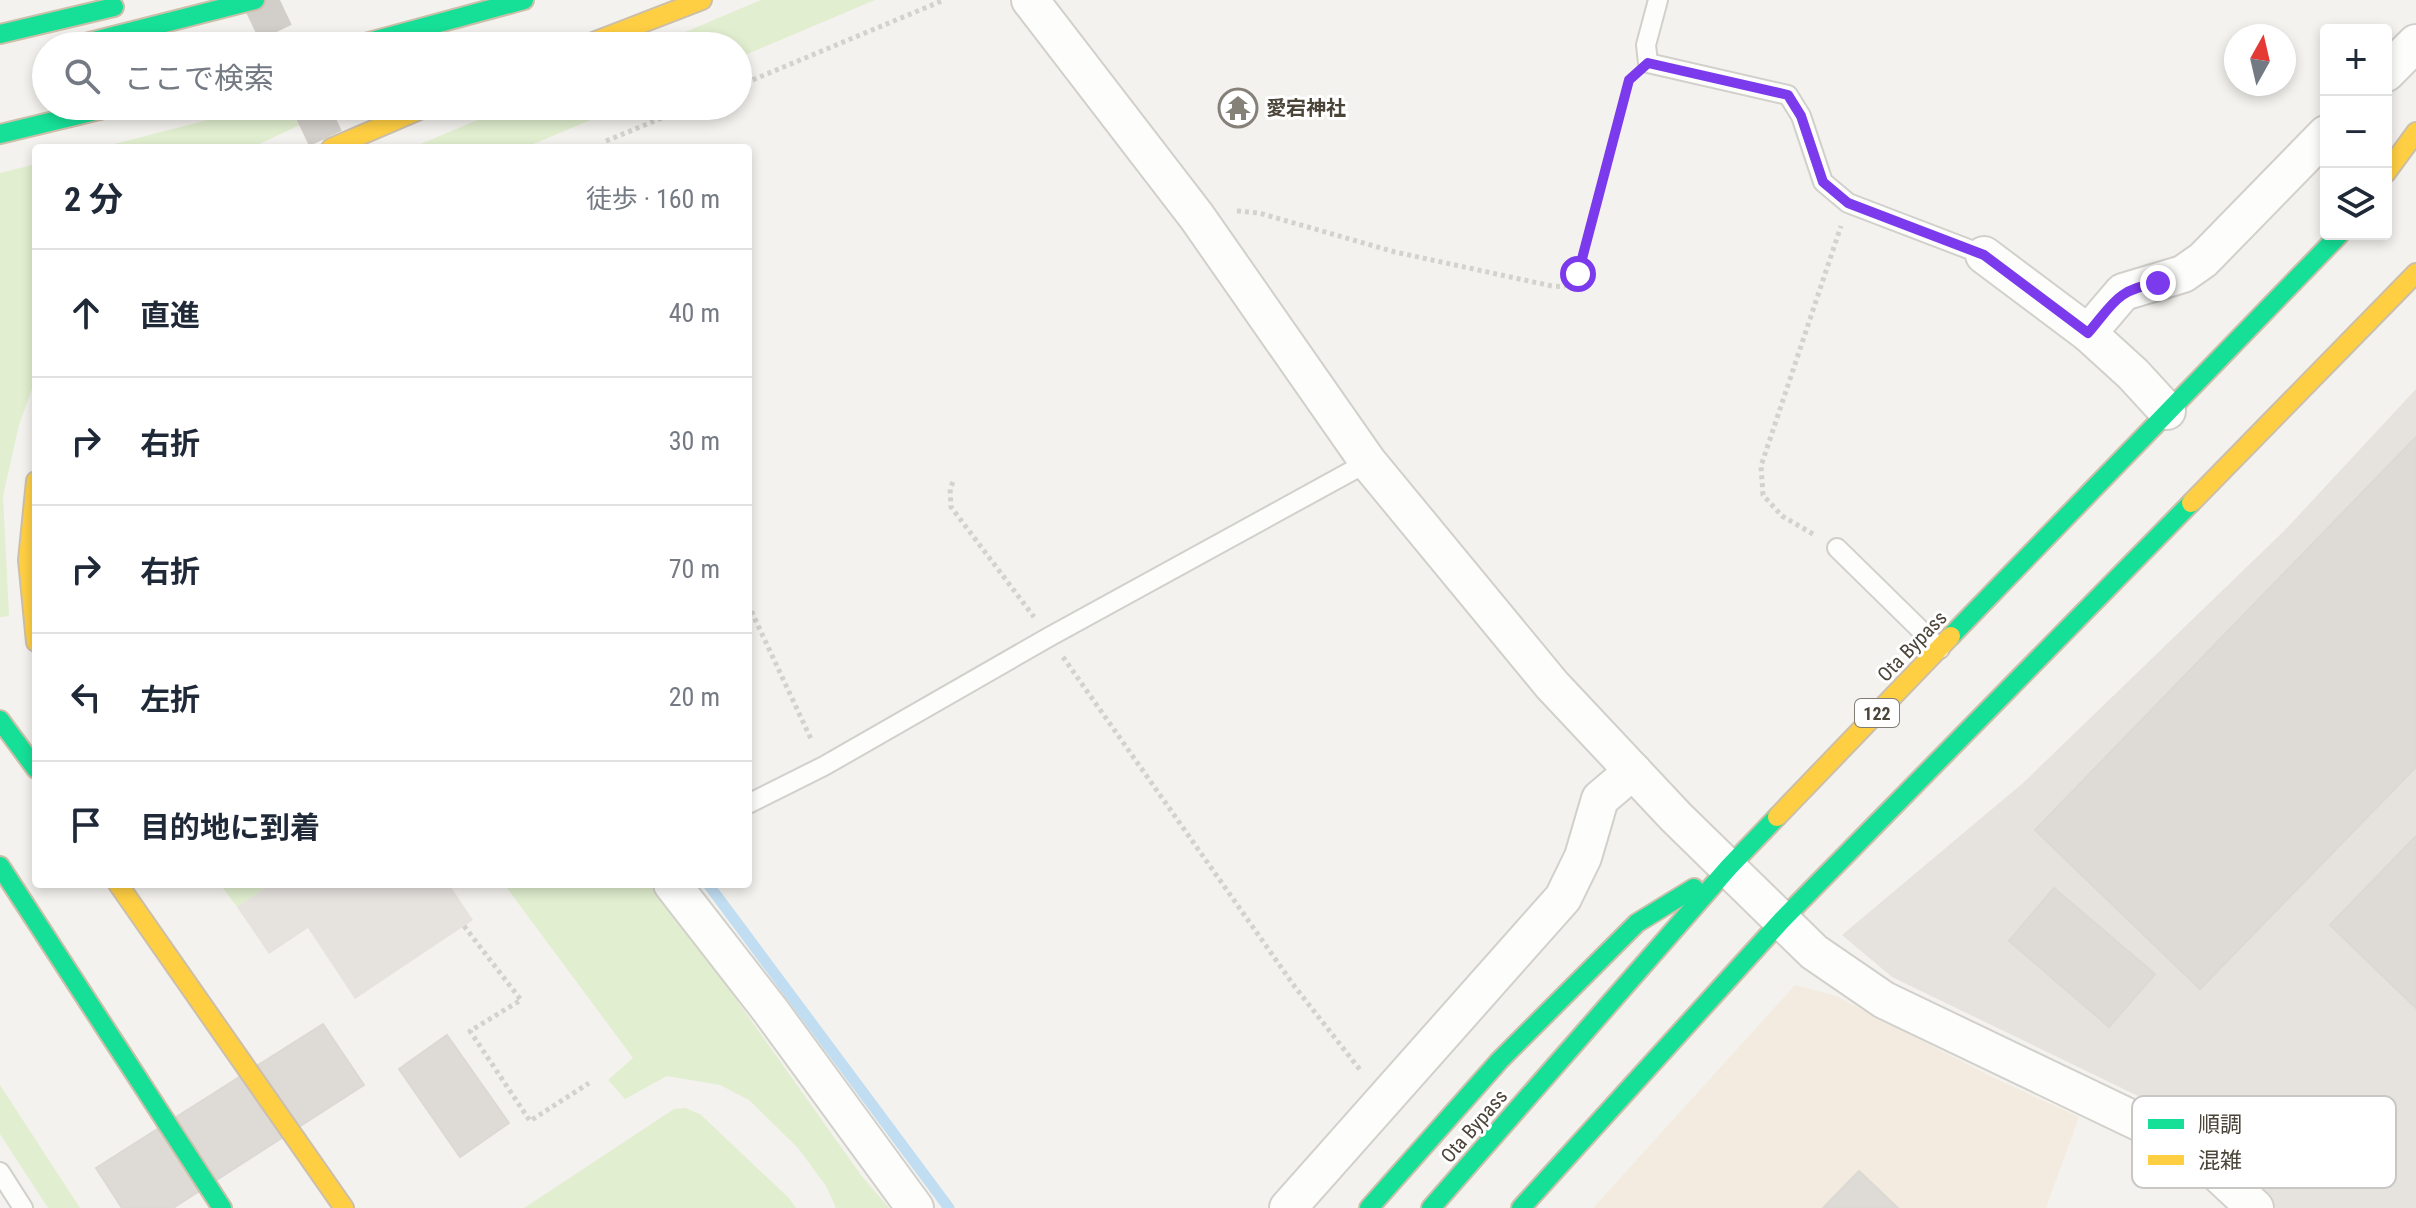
<!DOCTYPE html>
<html lang="ja">
<head>
<meta charset="utf-8">
<style>
	:root { --surface:#fff; --page:#f2f2f3; --text:#1f2937; --muted:#747a83; --line:#e0e1e3 }
	body { margin:0; font-family:"Roboto Condensed","Noto Sans JP",sans-serif; background:var(--page); color:var(--text) }
	.controls { position:absolute; right:24px; top:24px; display:grid; overflow:hidden; border-radius:8px; box-shadow:0 4px 12px #0003 }
	.controls button { width:72px; height:72px; display:grid; place-items:center; padding:0; border:0; border-bottom:2px solid var(--line); background:var(--surface); color:var(--text); font:40px sans-serif }
	.compass { position:absolute; left:2224px; top:24px; width:72px; height:72px; border-radius:50%; background:var(--surface); box-shadow:0 4px 12px #0003; rotate:8deg }
	.stop { position:absolute; width:24px; height:24px; margin:-18px; border:6px solid #7c3aed; border-radius:50%; background:#fff }
	.stop.end { background:#7c3aed; border-color:#fff; box-shadow:0 2px 8px #0008 }
	.list { margin:0; padding:0; list-style:none }
	h2 { display:flex; justify-content:space-between; align-items:center; height:104px; margin:0; padding:0 32px; font-size:34px }
	h2 small { font-size:26px; font-weight:400; color:var(--muted) }
	.list li { display:grid; grid-template-columns:52px 1fr auto; gap:24px; align-items:center; box-sizing:border-box; height:128px; padding:0 32px; border-top:2px solid var(--line) }
	.list b { display:block; font-size:30px; white-space:nowrap }
	.list em { font-size:26px; font-style:normal; color:var(--muted) }
	.icon { flex:none; width:44px; height:44px; fill:none; stroke:currentColor; stroke-width:2; stroke-linecap:round; stroke-linejoin:round }
	.map { position:relative; flex:none; width:2416px; height:1208px; overflow:hidden }
	.search { position:absolute; background:var(--surface); box-shadow:0 4px 12px #0003; left:32px; top:32px; width:720px; height:88px; display:flex; align-items:center; gap:20px; box-sizing:border-box; padding:0 28px; border-radius:44px; color:var(--muted); font-size:30px }
	.panel { position:absolute; background:var(--surface); box-shadow:0 4px 12px #0003; left:32px; top:144px; width:720px; height:744px; border-radius:8px }
	.map>svg:first-child { display:block }
	.commercial { fill:#f3ebdf }
	.industrial { fill:#e6e2de }
	.green { fill:#e1eecf }
	.parking { fill:#e6e3df }
	.lines { fill:none; stroke-linecap:round; stroke-linejoin:round }
	.stream { stroke:#c0ddf1; stroke-width:11 }
	.building { fill:#dedbd6; stroke:#dcd9d4; stroke-width:2 }
	.street-tunnel { stroke:#d2cfca; stroke-width:36; stroke-dasharray:36 18; stroke-linecap:butt }
	.lane-casing { stroke:#d2d0cb; stroke-width:22 }
	.street-casing { stroke:#d2d0cb; stroke-width:40 }
	.fast-casing { stroke:#ccbfa9; stroke-width:22 }
	.slow-casing { stroke:#ccbfa9; stroke-width:22 }
	.path { stroke:#d3d2cc; stroke-width:5; stroke-dasharray:4 4; stroke-linecap:butt }
	.lane { stroke:#fdfdfc; stroke-width:18 }
	.street { stroke:#fdfdfc; stroke-width:36 }
	.fast { stroke:#16e098; stroke-width:18 }
	.slow { stroke:#ffcf43; stroke-width:18 }
	.route { stroke:#7c3aed; stroke-width:10 }
	.labels { text-anchor:middle; dominant-baseline:central; stroke-width:6; stroke-linejoin:round; paint-order:stroke }
	.shield { fill:#fff; stroke:#817c74; stroke-width:2 }
	.shield-label { font-size:18px; font-weight:bold; fill:#4b4439 }
	.poi-label { font-size:20px; font-weight:bold; fill:#4b4439; stroke:#fff; text-anchor:start }
	.street-label { font-size:20px; fill:#4b4439; stroke:#fff }
	.key { fill:#fff; stroke:#c9c7c4; stroke-width:2 }
	.key-label { font-size:22px; fill:#4b4439 }
</style>
</head>
<body>
<div class="map">
<svg width="2416" height="1208" viewBox="0 0 2416 1208">
	<rect width="100%" height="100%" fill="#f4f2ee"/>
	<path class="commercial" d="M 1795,985 L 1836,996 L 1992,1077 L 2079,1117 L 2046,1208 L 1593,1208 Z"/>
	<path class="industrial" d="M 2416,389 L 2416,1208 L 2276,1208 L 2217,1148 L 2159,1106 L 1892,977 L 1842,935 L 2023,783 L 2285,530 Z"/>
	<g class="green">
		<path d="M 761,0 L 875,0 L 738,58 L 738,46 L 652,46 Z"/>
		<path d="M 262,106 L 340,106 L 251,148 L 99,148 Z"/>
		<path d="M 511,106 L 624,106 L 524,148 L 411,148 Z"/>
		<path d="M 36,164 L 36,378 L 19,425 L 3,496 L 9,616 L 0,617 L 0,173 Z"/>
		<path d="M 220,884 L 271,884 L 237,907 Z"/>
		<path d="M 504,884 L 654,884 L 861,1175 L 889,1208 L 836,1208 L 826,1186 L 798,1148 L 749,1100 L 720,1085 L 667,1076 L 625,1099 L 608,1080 L 633,1058 Z"/>
		<path d="M 0,1085 L 80,1208 L 48,1208 L 0,1134 Z"/>
		<path d="M 685,1108 L 700,1114 L 789,1198 L 796,1208 L 524,1208 L 674,1109 Z"/>
	</g>
	<path class="parking" d="M 271,884 L 449,884 L 473,920 L 355,999 L 308,928 L 269,954 L 237,907 Z"/>
	<g class="lines">
		<path class="stream" d="M 708,884 L 949,1208"/>
	</g>
	<g class="building">
		<path d="M 2416,437 L 2416,767 L 2200,989 L 2035,830 Z"/>
		<path d="M 2416,836 L 2416,1008 L 2330,925 Z"/>
		<path d="M 2054,888 L 2155,974 L 2109,1027 L 2009,941 Z"/>
		<path d="M 323,1024 L 364,1085 L 173,1208 L 122,1208 L 96,1168 Z"/>
		<path d="M 447,1035 L 509,1123 L 460,1157 L 399,1069 Z"/>
		<path d="M 1859,1171 L 1898,1208 L 1823,1208 Z"/>
	</g>
	<g class="lines">
		<g class="street-tunnel">
			<path d="M 260,0 L 282,46"/>
			<path d="M 310,106 L 330,148"/>
		</g>
		<g class="lane-casing">
			<g id="lane">
				<path d="M 1658,0 L 1646,45 L 1648,63 L 1788,95 L 1801,116 L 1823,182 L 1848,203 L 1984,255"/>
				<path d="M 1837,548 L 1940,649"/>
				<path d="M 748,804 L 824,766 L 1049,637 L 1368,462"/>
				<path d="M 0,1172 L 23,1208"/>
			</g>
		</g>
		<g class="street-casing">
			<g id="street">
				<path d="M 1030,0 L 1197,217 L 1368,462 L 1552,685 L 1676,817 L 1814,952 L 1884,1000 L 2149,1127 L 2210,1166 L 2255,1208"/>
				<path d="M 2386,73 L 2416,43"/>
				<path d="M 1984,255 L 2088,333 L 2133,374 L 2167,411"/>
				<path d="M 2088,333 L 2123,292 L 2183,274 L 2203,260 L 2326,134"/>
				<path d="M 672,884 L 770,1010 L 915,1208"/>
				<path d="M 1288,1208 L 1563,898 L 1583,857 L 1600,799 L 1633,771"/>
			</g>
		</g>
		<g class="fast-casing">
			<g id="fast">
				<path d="M 0,34 L 114,7"/>
				<path d="M 74,46 L 255,0"/>
				<path d="M 354,46 L 524,0"/>
				<path d="M 0,134 L 116,106"/>
				<path d="M 1951,636 L 2340,234"/>
				<path d="M 0,720 L 36,769"/>
				<path d="M 0,866 L 222,1208"/>
				<path d="M 1369,1208 L 1500,1060 L 1637,923 L 1694,888"/>
				<path d="M 1431,1208 L 1729,867 L 1777,817"/>
				<path d="M 1521,1208 L 1782,920 L 2191,503"/>
			</g>
		</g>
		<g class="slow-casing">
			<g id="slow">
				<path d="M 583,46 L 702,0"/>
				<path d="M 331,148 L 429,106"/>
				<path d="M 2386,173 L 2416,132"/>
				<path d="M 36,481 L 28,560 L 36,642"/>
				<path d="M 2191,503 L 2416,273"/>
				<path d="M 1777,817 L 1951,636"/>
				<path d="M 118,884 L 344,1208"/>
			</g>
		</g>
		<g class="path">
			<path d="M 738,86 L 944,0"/>
			<path d="M 606,141 L 691,106"/>
			<path d="M 1237,211 L 1259,213 L 1395,252 L 1552,286 C 1565,287 1572,287 1578,274 L 1629,80"/>
			<path d="M 953,482 L 950,488 L 951,507 L 1034,617"/>
			<path d="M 1813,534 L 1782,516 L 1763,495 L 1761,466 L 1841,226"/>
			<path d="M 748,604 L 812,741"/>
			<path d="M 1063,657 L 1295,987 L 1361,1071"/>
			<path d="M 464,926 L 521,1000 L 470,1031 L 530,1121 L 589,1083"/>
		</g>
		<use href="#lane" class="lane"/>
		<use href="#street" class="street"/>
		<use href="#fast" class="fast"/>
		<use href="#slow" class="slow"/>
	</g>
	<g class="lines">
		<path class="route" d="M 1578,274 L 1629,80 L 1648,63 L 1788,95 L 1801,116 L 1823,182 L 1848,203 L 1984,255 L 2088,333 C 2113,304 2117,289 2158,283"/>
	</g>
	<defs>
		<g id="temple-ring" transform="scale(2)"><circle r="9.5" fill="#fff" stroke="#868178" stroke-width="1.5"/><path d="M0-6L5-2H3V0L6.5 2.5H4V6H1.5V3h-3V6H-4V2.5H-6.5L-3 0V-2H-5Z" fill="#868178"/></g>
	</defs>
	<g fill-rule="evenodd">
		<use href="#temple-ring" x="1238" y="108"/>
	</g>
	<g class="labels">
		<rect class="shield" x="1855" y="699" width="44" height="28" rx="6"/>
		<g class="shield-label">
			<text x="1877" y="713">122</text>
		</g>
		<g class="poi-label">
			<text x="1266" y="108">愛宕神社</text>
		</g>
		<g class="street-label">
			<text transform="translate(1912 646) rotate(-46)">Ota Bypass</text>
			<text transform="translate(1474 1126) rotate(-49)">Ota Bypass</text>
		</g>
	</g>
	<rect x="2132" y="1096" width="264" height="92" rx="12" class="key"/>
	<rect x="2148" y="1119" width="36" height="10" fill="#16e098"/>
	<rect x="2148" y="1155" width="36" height="10" fill="#ffcf43"/>
	<g class="key-label">
		<text x="2198" y="1132">順調</text>
		<text x="2198" y="1168">混雑</text>
	</g>
</svg>
<div class="controls">
<button>+</button>
<button>−</button>
<button><svg class="icon" aria-label="layers" viewBox="0 0 24 24"><path d="M12 4l9 5-9 5-9-5zM3 14l9 5 9-5"/></svg></button>
</div>
<svg class="compass" viewBox="-18 -18 36 36"><path d="M0-13l5 13h-10z" fill="#e53935"/><path d="M0 13l5-13h-10z" fill="#747a83"/></svg>
<div class="stop" style="left:1578px;top:274px"></div>
<div class="stop end" style="left:2158px;top:283px"></div>
<div class="search"><svg class="icon" aria-label="search" viewBox="0 0 24 24"><circle cx="10" cy="10" r="6"/><path d="M15 15l6 6"/></svg>ここで検索</div>
<section class="panel">
<h2>2 分<small>徒歩 · 160 m</small></h2>
<ul class="list">
<li><svg class="icon" aria-label="ahead" viewBox="0 0 24 24"><path d="M12 20V5M6 11l6-6 6 6"/></svg><div><b>直進</b></div><em>40 m</em></li>
<li><svg class="icon" aria-label="right" viewBox="0 0 24 24"><path d="M7 20v-9h11M14 6l5 5-5 5"/></svg><div><b>右折</b></div><em>30 m</em></li>
<li><svg class="icon" aria-label="right" viewBox="0 0 24 24"><path d="M7 20v-9h11M14 6l5 5-5 5"/></svg><div><b>右折</b></div><em>70 m</em></li>
<li><svg class="icon" aria-label="left" viewBox="0 0 24 24"><path d="M17 20v-9H6M10 6l-5 5 5 5"/></svg><div><b>左折</b></div><em>20 m</em></li>
<li><svg class="icon" aria-label="arrive" viewBox="0 0 24 24"><path d="M6 21V4h12l-3 4 3 4H6"/></svg><div><b>目的地に到着</b></div></li>
</ul>
</section>
</div>
</body>
</html>
